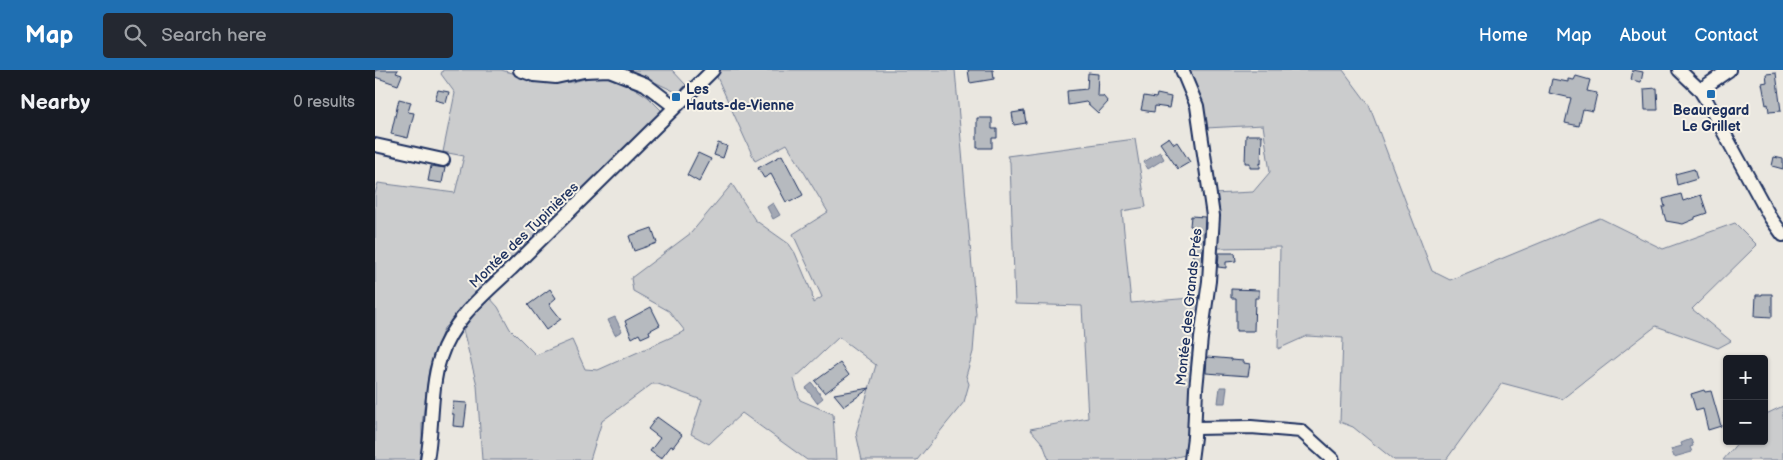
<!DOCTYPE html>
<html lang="en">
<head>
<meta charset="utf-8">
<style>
	:root { --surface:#171b24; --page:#242831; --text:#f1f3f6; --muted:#9ea1a6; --line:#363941; --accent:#1f6fb2 }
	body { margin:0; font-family:"Balsamiq Sans",sans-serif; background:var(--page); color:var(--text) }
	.controls { position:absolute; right:15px; bottom:15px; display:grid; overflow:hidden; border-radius:5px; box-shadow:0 1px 4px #0004 }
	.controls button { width:45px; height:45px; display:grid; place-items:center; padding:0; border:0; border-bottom:1px solid var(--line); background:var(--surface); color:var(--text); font:25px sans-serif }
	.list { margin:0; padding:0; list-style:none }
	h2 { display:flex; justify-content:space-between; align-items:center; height:65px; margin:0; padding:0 20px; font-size:21px }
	h2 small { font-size:16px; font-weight:400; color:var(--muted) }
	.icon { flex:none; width:28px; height:28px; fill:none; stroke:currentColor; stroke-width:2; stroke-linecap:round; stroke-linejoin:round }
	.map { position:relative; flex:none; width:1408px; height:390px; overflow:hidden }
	header { display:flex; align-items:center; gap:30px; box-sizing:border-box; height:70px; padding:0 25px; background:var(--accent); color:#fff }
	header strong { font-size:24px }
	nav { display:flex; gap:28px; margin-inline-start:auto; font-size:18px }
	.search { width:350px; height:45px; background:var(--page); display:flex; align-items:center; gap:12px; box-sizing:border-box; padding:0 18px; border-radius:5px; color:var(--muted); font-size:19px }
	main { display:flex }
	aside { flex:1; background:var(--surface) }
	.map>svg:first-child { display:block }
	.green { fill:#cbcccd; stroke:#737e96 }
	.water { fill:#a3a8b4; stroke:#6d7892 }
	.building { fill:#b6babf; stroke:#1b2f5e }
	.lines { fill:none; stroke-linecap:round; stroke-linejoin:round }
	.street-casing { stroke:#1b2f5e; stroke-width:16 }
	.street { stroke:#f7f3e8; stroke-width:12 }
	.poi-dot { fill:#1f6fb2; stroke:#f7f3e8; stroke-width:2 }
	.labels { text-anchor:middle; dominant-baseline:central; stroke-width:4; stroke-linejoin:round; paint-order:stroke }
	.poi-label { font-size:14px; font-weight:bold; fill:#1b2f5e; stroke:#f7f3e8; text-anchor:start }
	.street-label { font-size:14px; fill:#1b2f5e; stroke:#f7f3e8 }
</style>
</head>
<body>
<header>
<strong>Map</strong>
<div class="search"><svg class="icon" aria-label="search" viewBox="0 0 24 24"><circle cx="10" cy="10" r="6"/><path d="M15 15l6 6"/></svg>Search here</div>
<nav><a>Home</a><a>Map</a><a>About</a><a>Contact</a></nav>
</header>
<main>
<aside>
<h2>Nearby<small>0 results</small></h2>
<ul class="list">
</ul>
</aside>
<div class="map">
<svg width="1408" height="390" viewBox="0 0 1408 390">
	<rect width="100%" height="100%" fill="#eae7e0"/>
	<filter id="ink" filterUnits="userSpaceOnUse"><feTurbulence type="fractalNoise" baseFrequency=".02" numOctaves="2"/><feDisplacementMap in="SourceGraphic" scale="10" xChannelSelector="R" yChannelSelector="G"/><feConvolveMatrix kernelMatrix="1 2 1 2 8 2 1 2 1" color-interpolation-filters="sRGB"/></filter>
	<g filter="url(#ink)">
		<g class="green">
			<path d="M 68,0 L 126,0 L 157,8 L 179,12 L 197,12 L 223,6 L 237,6 L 247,10 L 273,27 L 286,40 L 284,44 L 189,140 L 101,224 L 84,244 L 69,258 L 54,299 L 47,355 L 47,375 L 44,390 L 0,390 L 0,124 L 3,113 L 80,123 L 89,86 L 68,82 L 80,23 L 66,4 Z"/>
			<path d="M 254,0 L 297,0 L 311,15 L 303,23 Z"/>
			<path d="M 346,0 L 580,0 L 601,244 L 598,282 L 591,306 L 594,314 L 589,332 L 542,390 L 487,390 L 481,363 L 501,295 L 464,267 L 419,309 L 425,330 L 458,344 L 461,390 L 432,390 L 367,343 L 334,374 L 316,364 L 327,330 L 283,314 L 277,314 L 227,351 L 215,390 L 107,390 L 102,315 L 88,260 L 85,256 L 114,227 L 123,237 L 135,259 L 161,285 L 197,270 L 210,299 L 223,300 L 310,261 L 294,241 L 258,221 L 256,208 L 316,163 L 357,114 L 380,150 L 414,174 L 420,183 L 437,223 L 438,233 L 447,227 L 418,164 L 453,142 L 412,74 L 380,91 L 342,7 L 343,3 Z"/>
			<path d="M 812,0 L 968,0 L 994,35 L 1057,201 L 1075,210 L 1225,148 L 1288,179 L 1360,153 L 1382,175 L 1317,239 L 1356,271 L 1343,278 L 1281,256 L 1187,329 L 1127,313 L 1071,390 L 1019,390 L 978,357 L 965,352 L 968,268 L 932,266 L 903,279 L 905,177 L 841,178 L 838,124 L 878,122 L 895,102 L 888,55 L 831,58 Z"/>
			<path d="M 760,69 L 771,137 L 747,141 L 756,233 L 828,227 L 814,384 L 789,390 L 674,390 L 668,374 L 655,359 L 713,348 L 707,236 L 640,234 L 635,92 L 632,86 Z"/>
			<path d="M 1408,336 L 1408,390 L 1348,390 L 1364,371 L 1389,371 L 1389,345 Z"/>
		</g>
		<g class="water">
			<path d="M 785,82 L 789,89 L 773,99 L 769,92 Z"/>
			<path d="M 398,133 L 405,145 L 398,149 L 392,137 Z"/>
			<path d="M 240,247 L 247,261 L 240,265 L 233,250 Z"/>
			<path d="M 437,313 L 448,328 L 442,333 L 431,318 Z"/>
			<path d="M 845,317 L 852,317 L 850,333 L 843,333 Z"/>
			<path d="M 1316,369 L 1318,376 L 1315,377 L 1317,382 L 1299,387 L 1296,379 L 1307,376 L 1306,373 Z"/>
		</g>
		<g class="building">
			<path d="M 0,0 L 23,0 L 21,3 L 27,5 L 23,15 L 0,7 Z"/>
			<path d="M 593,0 L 618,0 L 619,9 L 595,13 Z"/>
			<path d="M 1258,0 L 1268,2 L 1266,12 L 1256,10 Z"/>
			<path d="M 713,3 L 723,4 L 722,26 L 728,26 L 733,32 L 723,43 L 711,32 L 693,35 L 692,21 L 712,19 Z"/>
			<path d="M 1401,3 L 1406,41 L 1394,42 L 1393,34 L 1391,35 L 1387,13 L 1392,12 L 1391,4 Z"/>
			<path d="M 1201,6 L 1215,10 L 1212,21 L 1222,23 L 1218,41 L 1208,39 L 1204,56 L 1190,53 L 1196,28 L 1174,23 L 1177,9 L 1193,12 L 1193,9 L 1199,10 Z"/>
			<path d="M 1282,18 L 1283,40 L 1270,40 L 1269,19 Z"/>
			<path d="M 63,20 L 74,22 L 71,33 L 60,30 Z"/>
			<path d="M 782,24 L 796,27 L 794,38 L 780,36 L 779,42 L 766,40 L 769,26 L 781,28 Z"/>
			<path d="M 24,29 L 36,32 L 33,42 L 39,43 L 33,68 L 16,64 Z"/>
			<path d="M 649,41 L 651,53 L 639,55 L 637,43 Z"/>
			<path d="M 602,48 L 617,48 L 617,59 L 622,59 L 622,68 L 617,68 L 617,78 L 602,78 Z"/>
			<path d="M 871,65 L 887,65 L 886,94 L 885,93 L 885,98 L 875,98 L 875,93 L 870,93 Z"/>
			<path d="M 794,67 L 799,74 L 802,72 L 815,92 L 803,99 L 785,73 Z"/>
			<path d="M 343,73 L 352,76 L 348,88 L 339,85 Z"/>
			<path d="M 323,83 L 336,89 L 324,112 L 312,105 Z"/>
			<path d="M 407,85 L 428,125 L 415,132 L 414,130 L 411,132 L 396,104 L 389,108 L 383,98 Z"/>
			<path d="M 1399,87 L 1408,89 L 1408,99 L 1397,96 Z"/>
			<path d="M 56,96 L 70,98 L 67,113 L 53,111 Z"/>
			<path d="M 1319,99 L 1322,109 L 1302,115 L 1300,104 Z"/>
			<path d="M 1306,124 L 1308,131 L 1326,125 L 1332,143 L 1320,147 L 1320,149 L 1308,154 L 1291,151 L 1287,137 L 1290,137 L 1288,129 Z"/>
			<path d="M 816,146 L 830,147 L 827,195 L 817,193 L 821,157 L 815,156 Z"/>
			<path d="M 277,158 L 282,173 L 259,181 L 254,166 Z"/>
			<path d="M 844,183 L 860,183 L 861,191 L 851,192 L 851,198 L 843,197 Z"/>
			<path d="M 175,219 L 181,228 L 174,234 L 186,249 L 171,260 L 153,235 Z"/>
			<path d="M 856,219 L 884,220 L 884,228 L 880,228 L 879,261 L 861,261 L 861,228 L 856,228 Z"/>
			<path d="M 1387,224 L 1397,224 L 1397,247 L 1380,246 L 1381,225 L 1387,225 Z"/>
			<path d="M 276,237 L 285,255 L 274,261 L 275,264 L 266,268 L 264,264 L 257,268 L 250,251 Z"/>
			<path d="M 832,287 L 856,289 L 856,290 L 869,291 L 869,293 L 875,294 L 873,306 L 831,303 Z"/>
			<path d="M 465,293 L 474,305 L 450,323 L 440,311 Z"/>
			<path d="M 495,318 L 469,336 L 459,324 Z"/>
			<path d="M 1329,320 L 1330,322 L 1336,321 L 1346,356 L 1333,360 L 1328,339 L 1321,341 L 1316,324 Z"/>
			<path d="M 78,332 L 92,333 L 89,357 L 78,356 L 79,344 L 77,344 Z"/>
			<path d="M 282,347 L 307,365 L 298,377 L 296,376 L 286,389 L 275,381 L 285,368 L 273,359 Z"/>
		</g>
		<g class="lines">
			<g class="street-casing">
				<g id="street">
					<path d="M 145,0 L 159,5 L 181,7 L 209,1 L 234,0 L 270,14 L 300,37"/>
					<path d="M 807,0 L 822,36 L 838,146 L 834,211 L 826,268 L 821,319 L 819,367 L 816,390"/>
					<path d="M 1304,0 L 1325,20 L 1330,28 L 1395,147 L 1408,165"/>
					<path d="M 1325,20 L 1354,0"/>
					<path d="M 0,75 L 68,90"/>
					<path d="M 820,358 L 876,357 L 926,361 L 958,390"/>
					<path d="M 52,390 C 58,357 55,320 65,288 C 77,250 108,225 136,199 L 338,0"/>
				</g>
			</g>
			<use href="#street" class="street"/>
		</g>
	</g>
	<g class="poi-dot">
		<rect x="1331" y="19" width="10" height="10" rx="2.5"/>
		<rect x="296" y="22" width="10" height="10" rx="2.5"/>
	</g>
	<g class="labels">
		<g class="poi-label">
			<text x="311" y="19">Les<tspan x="311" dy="16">Hauts-de-Vienne</tspan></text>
			<text x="1336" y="40" text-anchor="middle">Beauregard<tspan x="1336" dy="16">Le Grillet</tspan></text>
		</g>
		<g class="street-label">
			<text transform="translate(149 165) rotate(-44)">Montée des Tupinières</text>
			<text transform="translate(814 237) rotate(-84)">Montée des Grands Prés</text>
		</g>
	</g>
</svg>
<div class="controls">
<button>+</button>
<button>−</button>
</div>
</div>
</main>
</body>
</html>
